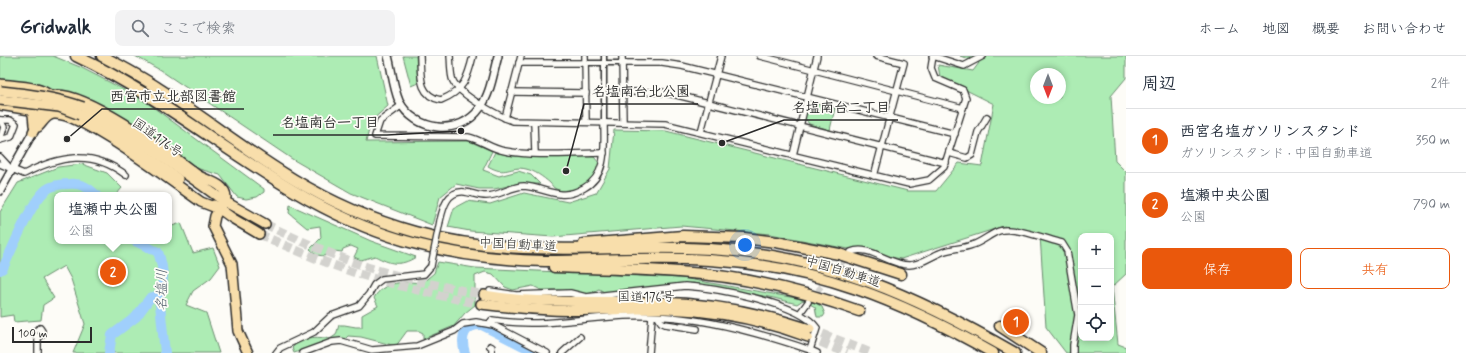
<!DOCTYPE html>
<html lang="ja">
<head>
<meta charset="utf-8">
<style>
	:root { --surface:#fff; --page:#f2f2f3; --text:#1f2937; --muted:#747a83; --line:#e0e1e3; --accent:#ea580c }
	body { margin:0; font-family:Mynerve,"Klee One",sans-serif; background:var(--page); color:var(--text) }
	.controls { position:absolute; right:12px; bottom:12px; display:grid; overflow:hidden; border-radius:8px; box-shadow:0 2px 6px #0003 }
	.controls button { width:36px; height:36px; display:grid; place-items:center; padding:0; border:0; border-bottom:1px solid var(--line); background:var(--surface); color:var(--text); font:20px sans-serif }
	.compass { position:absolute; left:1030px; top:12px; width:36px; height:36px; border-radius:50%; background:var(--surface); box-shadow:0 2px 6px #0003; rotate:180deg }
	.scale { position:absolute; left:12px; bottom:10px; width:80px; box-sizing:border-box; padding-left:4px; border:2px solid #2b2b2b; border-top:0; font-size:11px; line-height:14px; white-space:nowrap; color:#2b2b2b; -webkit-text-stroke:3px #fdfcf7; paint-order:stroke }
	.you { position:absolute; left:745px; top:189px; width:14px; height:14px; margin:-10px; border:3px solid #fff; border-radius:50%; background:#1a73e8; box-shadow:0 0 0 6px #1a73e833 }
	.badge { display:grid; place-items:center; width:26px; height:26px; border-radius:50%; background:var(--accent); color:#fff; font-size:13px; font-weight:700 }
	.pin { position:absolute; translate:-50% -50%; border:2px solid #fff; box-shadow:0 1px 4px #0006 }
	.popup { position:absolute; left:54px; top:136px; width:118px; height:52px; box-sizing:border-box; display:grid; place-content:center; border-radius:8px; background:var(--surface); filter:drop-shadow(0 1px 3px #0005); font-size:13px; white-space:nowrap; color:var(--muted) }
	.popup b { font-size:15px; color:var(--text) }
	.popup::after { content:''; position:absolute; left:50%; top:100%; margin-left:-8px; border:8px solid transparent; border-top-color:var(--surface) }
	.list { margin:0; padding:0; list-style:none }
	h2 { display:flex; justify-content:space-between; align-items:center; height:52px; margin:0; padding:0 16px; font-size:17px }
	h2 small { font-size:13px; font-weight:400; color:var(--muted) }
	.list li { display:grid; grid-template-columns:26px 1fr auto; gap:12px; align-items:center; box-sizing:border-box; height:64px; padding:0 16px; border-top:1px solid var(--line) }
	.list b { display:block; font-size:15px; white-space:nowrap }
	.list p { margin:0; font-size:13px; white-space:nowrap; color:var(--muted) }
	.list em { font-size:13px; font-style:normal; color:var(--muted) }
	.actions { display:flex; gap:8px; padding:12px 16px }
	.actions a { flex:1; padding:9px 0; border:1px solid var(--accent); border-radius:8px; text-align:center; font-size:14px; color:var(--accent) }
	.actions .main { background:var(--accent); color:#fff }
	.icon { flex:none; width:22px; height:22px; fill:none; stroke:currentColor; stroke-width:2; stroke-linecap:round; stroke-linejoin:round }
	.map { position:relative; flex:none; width:1126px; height:297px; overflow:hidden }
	header { display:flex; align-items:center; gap:24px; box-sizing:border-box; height:56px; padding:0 20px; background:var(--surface); border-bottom:1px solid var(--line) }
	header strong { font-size:19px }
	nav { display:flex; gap:22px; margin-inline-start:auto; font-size:14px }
	.search { width:280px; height:36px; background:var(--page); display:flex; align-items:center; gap:10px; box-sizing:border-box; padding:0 14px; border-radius:8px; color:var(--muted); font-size:15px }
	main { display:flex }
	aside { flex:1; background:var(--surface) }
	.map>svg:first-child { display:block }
	.green { fill:#adecb4; stroke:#6c8c70; fill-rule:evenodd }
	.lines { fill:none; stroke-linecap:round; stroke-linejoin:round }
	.river { stroke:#a0cffc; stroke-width:10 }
	.minor-tunnel { stroke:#d3d2ce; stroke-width:5.5; stroke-dasharray:5.5 3; stroke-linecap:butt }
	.trunk-tunnel { stroke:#d3d2ce; stroke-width:9; stroke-dasharray:9 4.5; stroke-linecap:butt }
	.pedestrian-casing { stroke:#2b2b2b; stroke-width:7 }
	.minor-casing { stroke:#2b2b2b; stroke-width:8 }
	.tertiary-casing { stroke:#2b2b2b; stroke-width:10 }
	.trunk-casing { stroke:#2b2b2b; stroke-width:12 }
	.motorway-casing { stroke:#2b2b2b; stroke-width:13 }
	.pedestrian { stroke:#fdfcf7; stroke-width:4 }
	.minor { stroke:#fdfcf7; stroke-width:5.5 }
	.tertiary { stroke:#fdfcf7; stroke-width:7 }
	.trunk { stroke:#f8deab; stroke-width:9 }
	.motorway { stroke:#f8deab; stroke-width:10 }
	.minor-bridge-casing { stroke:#2b2b2b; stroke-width:8; stroke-linecap:butt }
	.trunk-bridge-casing { stroke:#2b2b2b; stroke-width:12; stroke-linecap:butt }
	.minor-bridge { stroke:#fdfcf7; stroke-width:5.5 }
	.trunk-bridge { stroke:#f8deab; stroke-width:9 }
	.labels { text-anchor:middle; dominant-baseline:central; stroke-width:3.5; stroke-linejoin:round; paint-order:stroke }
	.street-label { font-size:13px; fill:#2b2b2b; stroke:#fdfcf7 }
	.water-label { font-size:14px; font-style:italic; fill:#4e5c6a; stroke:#fdfcf7 }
	.leader { fill:none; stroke:#2b2b2b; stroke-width:1.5 }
	.callout-dot { fill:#2b2b2b; stroke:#fdfcf7; stroke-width:1.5 }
	.callout-label { font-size:14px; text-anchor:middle; font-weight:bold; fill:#2b2b2b; stroke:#fdfcf7; stroke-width:3.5; stroke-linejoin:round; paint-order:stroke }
</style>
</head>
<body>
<header>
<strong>Gridwalk</strong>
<div class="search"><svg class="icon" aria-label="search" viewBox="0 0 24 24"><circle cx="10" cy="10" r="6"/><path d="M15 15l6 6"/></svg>ここで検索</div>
<nav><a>ホーム</a><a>地図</a><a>概要</a><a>お問い合わせ</a></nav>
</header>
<main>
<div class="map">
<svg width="1126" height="297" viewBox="0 0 1126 297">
	<rect width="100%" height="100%" fill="#fdfcf7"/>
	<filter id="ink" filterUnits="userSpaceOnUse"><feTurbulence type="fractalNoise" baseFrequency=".025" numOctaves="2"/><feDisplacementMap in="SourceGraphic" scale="8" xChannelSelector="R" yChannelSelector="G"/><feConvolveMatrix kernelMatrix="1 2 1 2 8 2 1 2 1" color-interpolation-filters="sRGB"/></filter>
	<g filter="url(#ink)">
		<g class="green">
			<path d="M 0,0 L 53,0 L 80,11 L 142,43 L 264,133 L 264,136 L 257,141 L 246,143 L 237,141 L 220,119 L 196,112 L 127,63 L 74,37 L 0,25 Z"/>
			<path d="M 135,0 L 377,0 L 388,50 L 371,65 L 366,86 L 469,85 L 492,95 L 483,114 L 499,120 L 518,115 L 531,119 L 540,128 L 518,128 L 494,133 L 479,133 L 456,128 L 440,141 L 432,169 L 351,137 L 292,103 L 160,14 Z"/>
			<path d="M 403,0 L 416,0 L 418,27 L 411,30 Z"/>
			<path d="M 960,0 L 1126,0 L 1126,22 L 1111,40 L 1115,105 L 1126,116 L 1126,218 L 1112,231 L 1118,288 L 1126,291 L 1126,297 L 1066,297 L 1046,271 L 1040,179 L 1004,170 L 901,203 L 770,178 L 681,170 L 553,181 L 470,175 L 448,171 L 454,152 L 467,145 L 490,148 L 524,137 L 568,146 L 596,137 L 610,113 L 614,74 L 666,75 L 908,135 L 936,135 L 959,107 L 982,110 L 994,48 L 940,21 L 938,9 L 973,15 L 979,7 ZM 1036,18 L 1060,18 L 1060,42 L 1036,42 ZM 1081,180 L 1111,180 L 1111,282 L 1081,282 Z"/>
			<path d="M 812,46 L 835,52 L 830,74 L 809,68 L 805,62 L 809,47 Z"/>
			<path d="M 495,96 L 512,100 L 594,101 L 600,108 C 596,123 574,142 556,133 C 553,132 552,129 550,127 C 543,121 535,115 526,113 C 510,109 506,121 488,110 Z"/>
			<path d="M 82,108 L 107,117 L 122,132 L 116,139 L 57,139 L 57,185 L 169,185 L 169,171 L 181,167 L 193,197 L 213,192 L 220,210 L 211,222 L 193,235 L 186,249 L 206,257 L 219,297 L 73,297 L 85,268 L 71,223 L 64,210 L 42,223 L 54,242 L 43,249 L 41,264 L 14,266 L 13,259 L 0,261 L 0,156 L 18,127 L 58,111 Z"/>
			<path d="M 290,149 L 371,185 L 416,201 C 400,211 390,208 375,200 L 361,204 L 354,201 L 358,193 L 351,190 L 343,193 L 342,196 L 334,195 L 324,200 L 317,199 L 310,193 L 321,182 L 320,170 L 307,172 L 289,157 Z"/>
			<path d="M 438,206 L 475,212 L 682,222 L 813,245 L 822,251 L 825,258 L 823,261 L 817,261 L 815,251 L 803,244 L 797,248 L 774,242 L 693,227 L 606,237 L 599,233 L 588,238 L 559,234 L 541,234 L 533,230 L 513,234 L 505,231 L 493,218 L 485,216 L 475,220 L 475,249 L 465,257 L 454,270 L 423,283 L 423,277 L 419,275 L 407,275 L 396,290 L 361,281 L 348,280 L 341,287 L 328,286 L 294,297 L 292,292 C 302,280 317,280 330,283 L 336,279 L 339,269 C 347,268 353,272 362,271 L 362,259 L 378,250 L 374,242 C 383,225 406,225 422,227 L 434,217 Z"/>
		</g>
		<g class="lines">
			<g class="river">
				<path d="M 135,185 L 158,196 C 163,210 166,225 159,239 L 165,297"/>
				<path d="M 0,214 L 3,212 C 13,192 30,147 46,134 C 52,129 61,128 69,128 C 81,127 88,131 96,139"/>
				<path d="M 109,297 L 112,279 L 136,261 L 150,242 L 159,239"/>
				<path d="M 465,297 C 460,281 464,268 482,269 L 537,297"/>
			</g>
			<path class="minor-tunnel" d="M 812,241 L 848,200"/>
			<g class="trunk-tunnel">
				<path d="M 265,168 C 298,184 332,199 367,211 C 405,223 445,231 484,239"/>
				<path d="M 259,178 C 293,193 327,208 362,219 C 402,231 441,240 481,248"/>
				<path d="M 810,273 L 871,297"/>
				<path d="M 808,281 L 847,297"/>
			</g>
			<g class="pedestrian-casing">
				<g id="pedestrian">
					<path d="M 585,7 L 622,7"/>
					<path d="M 604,66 L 604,0"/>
				</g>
			</g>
			<g class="minor-casing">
				<g id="minor">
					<path d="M 420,0 C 421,19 418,40 441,44 C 464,35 468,21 473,0"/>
					<path d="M 450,0 C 451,8 450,18 453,25 C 460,39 498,60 513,65 L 665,68 L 909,128 L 929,124 L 944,111 L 966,42 L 963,34 L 935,22 L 931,12 L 933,0 L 964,10 L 983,0"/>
					<path d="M 585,0 L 586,66"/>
					<path d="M 622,0 L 623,66"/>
					<path d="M 760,0 L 963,52"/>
					<path d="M 519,7 L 585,7"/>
					<path d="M 622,7 L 662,7 L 682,10 L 955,78"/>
					<path d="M 511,36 L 586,37"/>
					<path d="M 623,36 L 661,36 L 677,39 L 946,107"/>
					<path d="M 402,49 L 380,65 L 375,80 L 468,81 C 482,84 491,93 505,95 C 537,101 572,97 604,97"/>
					<path d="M 505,62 L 521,0"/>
					<path d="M 0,64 L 4,71 L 0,84"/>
					<path d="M 534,66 L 535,97"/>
					<path d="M 701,76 L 721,0"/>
					<path d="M 0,84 L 11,81 L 16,68 L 10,64 L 1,64"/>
					<path d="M 949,97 L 967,102 L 972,99 L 978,76 L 987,61"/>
					<path d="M 793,99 L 817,0"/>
					<path d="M 0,101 L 11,113"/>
					<path d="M 0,108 L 24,118 C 59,100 92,93 126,119"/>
					<path d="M 874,120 L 904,7 L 876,0"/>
					<path d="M 440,165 C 443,152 447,134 465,136 C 472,137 479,140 486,140 C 500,140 511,130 524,130 C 537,131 548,137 560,138 C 568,139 577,136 584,132 C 608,119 604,90 604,66"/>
					<path d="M 851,196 C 869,188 889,209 909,209 C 920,209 930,201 940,197 C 950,192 962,193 972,189 C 982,186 990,178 999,175 C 1014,170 1046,183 1062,187 L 1067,195 L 1078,259 L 1073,289 L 1073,297"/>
					<path d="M 490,235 L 516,239 L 570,237 L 586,241 L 685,230 C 715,232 801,247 817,272 L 810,294 L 817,297"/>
					<path d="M 800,257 L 808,246"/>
					<path d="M 658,261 L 661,266 L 665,268 L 697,273"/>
					<path d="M 489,268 L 492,264 C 534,271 568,264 610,261 C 681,255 744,272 810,294"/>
					<path d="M 38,282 L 42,279 L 42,275 L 40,272 L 35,275 L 35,279 L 38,282 L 38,297"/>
					<path d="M 490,290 L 492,291 L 492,297"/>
					<path d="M 276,297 L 280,292 L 314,276 L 331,260 L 359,250 L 369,238 L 374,229 L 382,223 L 424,218 L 431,210"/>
					<path d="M 302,297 L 332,286 L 341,285 L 372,294 L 417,290 L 454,275 L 463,268 L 476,266 L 493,269 L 547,297"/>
					<path d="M 562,297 L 580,281"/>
					<path d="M 649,297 L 652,261"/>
				</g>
			</g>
			<g class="tertiary-casing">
				<g id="tertiary">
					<path d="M 388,0 C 392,14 393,31 399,45 C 415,76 460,81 480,52 C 491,37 493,17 498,0"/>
					<path d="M 933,0 L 934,0"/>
					<path d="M 0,135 L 33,76"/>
				</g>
			</g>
			<g class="trunk-casing">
				<g id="trunk">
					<path d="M 0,28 C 12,30 49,30 52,44"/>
					<path d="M 0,49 L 30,54 L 33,58 L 34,69"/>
					<path d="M 83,51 L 133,80 L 224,145 L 265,168"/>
					<path d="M 80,59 L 118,79 L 178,123"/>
					<path d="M 38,71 C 43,66 47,58 54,58 C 80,55 176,129 201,146 L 219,153"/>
					<path d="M 33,76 L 49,41 C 74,25 174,101 196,118 C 205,125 225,126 226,141 L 215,160 L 213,170 L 232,208 L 238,275 L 248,297"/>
					<path d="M 214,149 L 232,162 L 259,178"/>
					<path d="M 484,239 C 542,249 599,244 657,246 C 709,247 760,256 810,273"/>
					<path d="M 481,248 C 505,251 528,253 551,254 C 590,256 629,252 667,253 C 715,255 763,264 808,281"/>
				</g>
			</g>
			<g class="motorway-casing">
				<g id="motorway">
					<path d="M 76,0 C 197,57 285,154 417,188 C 459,199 502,204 545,205 C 599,205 654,200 709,204 C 816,210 900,244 993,297"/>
					<path d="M 102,0 C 121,10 140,20 158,32 C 204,61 246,95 293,123 C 331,146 372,164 415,176 C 515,204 609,187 710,193 C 826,199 916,240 1015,297"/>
					<path d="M 584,188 L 683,180 L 744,182 L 776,186 L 839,198 L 901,218"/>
					<path d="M 554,211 C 596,213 637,212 679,216 C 741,220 801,234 859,255"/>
					<path d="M 1000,270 L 1041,297"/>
				</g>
			</g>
			<use href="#pedestrian" class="pedestrian"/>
			<use href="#minor" class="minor"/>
			<use href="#tertiary" class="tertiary"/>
			<use href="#trunk" class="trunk"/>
			<use href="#motorway" class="motorway"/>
			<g class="minor-bridge-casing">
				<path id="minor-bridge" d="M 431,210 L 440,165"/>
			</g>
			<g class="trunk-bridge-casing">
				<g id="trunk-bridge">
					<path d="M 1,35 C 29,38 56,41 83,51"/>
					<path d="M 0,44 L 59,51 L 80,59"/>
				</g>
			</g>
			<use href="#minor-bridge" class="minor-bridge"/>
			<use href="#trunk-bridge" class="trunk-bridge"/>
		</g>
	</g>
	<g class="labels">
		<g class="street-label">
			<text transform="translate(157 82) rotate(35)">国道176号</text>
			<text transform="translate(518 189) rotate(3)">中国自動車道</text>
			<text transform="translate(843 216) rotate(17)">中国自動車道</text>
			<text x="646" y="241">国道176号</text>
		</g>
		<g class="water-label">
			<text transform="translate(162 234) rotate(-89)">名塩川</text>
		</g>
	</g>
	<path class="leader" d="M566 115L584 48H698M67 83L102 53H244M722 87L784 64H898M461 75L387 79H273"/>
	<g class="callout-dot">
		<circle cx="566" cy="115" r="4"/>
		<circle cx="67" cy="83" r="4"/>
		<circle cx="722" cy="87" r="4"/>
		<circle cx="461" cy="75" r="4"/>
	</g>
	<g class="callout-label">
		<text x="641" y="40">名塩南台北公園</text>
		<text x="173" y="45">西宮市立北部図書館</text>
		<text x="841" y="56">名塩南台二丁目</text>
		<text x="330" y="71">名塩南台一丁目</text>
	</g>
</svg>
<div class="controls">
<button>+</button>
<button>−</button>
<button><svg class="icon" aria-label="locate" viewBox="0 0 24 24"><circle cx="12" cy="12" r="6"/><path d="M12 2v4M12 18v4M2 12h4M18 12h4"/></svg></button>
</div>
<svg class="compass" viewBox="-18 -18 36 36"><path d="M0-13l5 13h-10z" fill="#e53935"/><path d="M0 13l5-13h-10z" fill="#747a83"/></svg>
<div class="scale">100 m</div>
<div class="you"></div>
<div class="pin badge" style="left:1016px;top:266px">1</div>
<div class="pin badge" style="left:113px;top:216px">2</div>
<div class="popup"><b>塩瀬中央公園</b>公園</div>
</div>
<aside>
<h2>周辺<small>2件</small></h2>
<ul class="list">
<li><span class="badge">1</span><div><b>西宮名塩ガソリンスタンド</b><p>ガソリンスタンド · 中国自動車道</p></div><em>350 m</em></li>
<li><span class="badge">2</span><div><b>塩瀬中央公園</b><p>公園</p></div><em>790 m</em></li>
</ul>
<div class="actions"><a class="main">保存</a><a>共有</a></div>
</aside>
</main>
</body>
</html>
